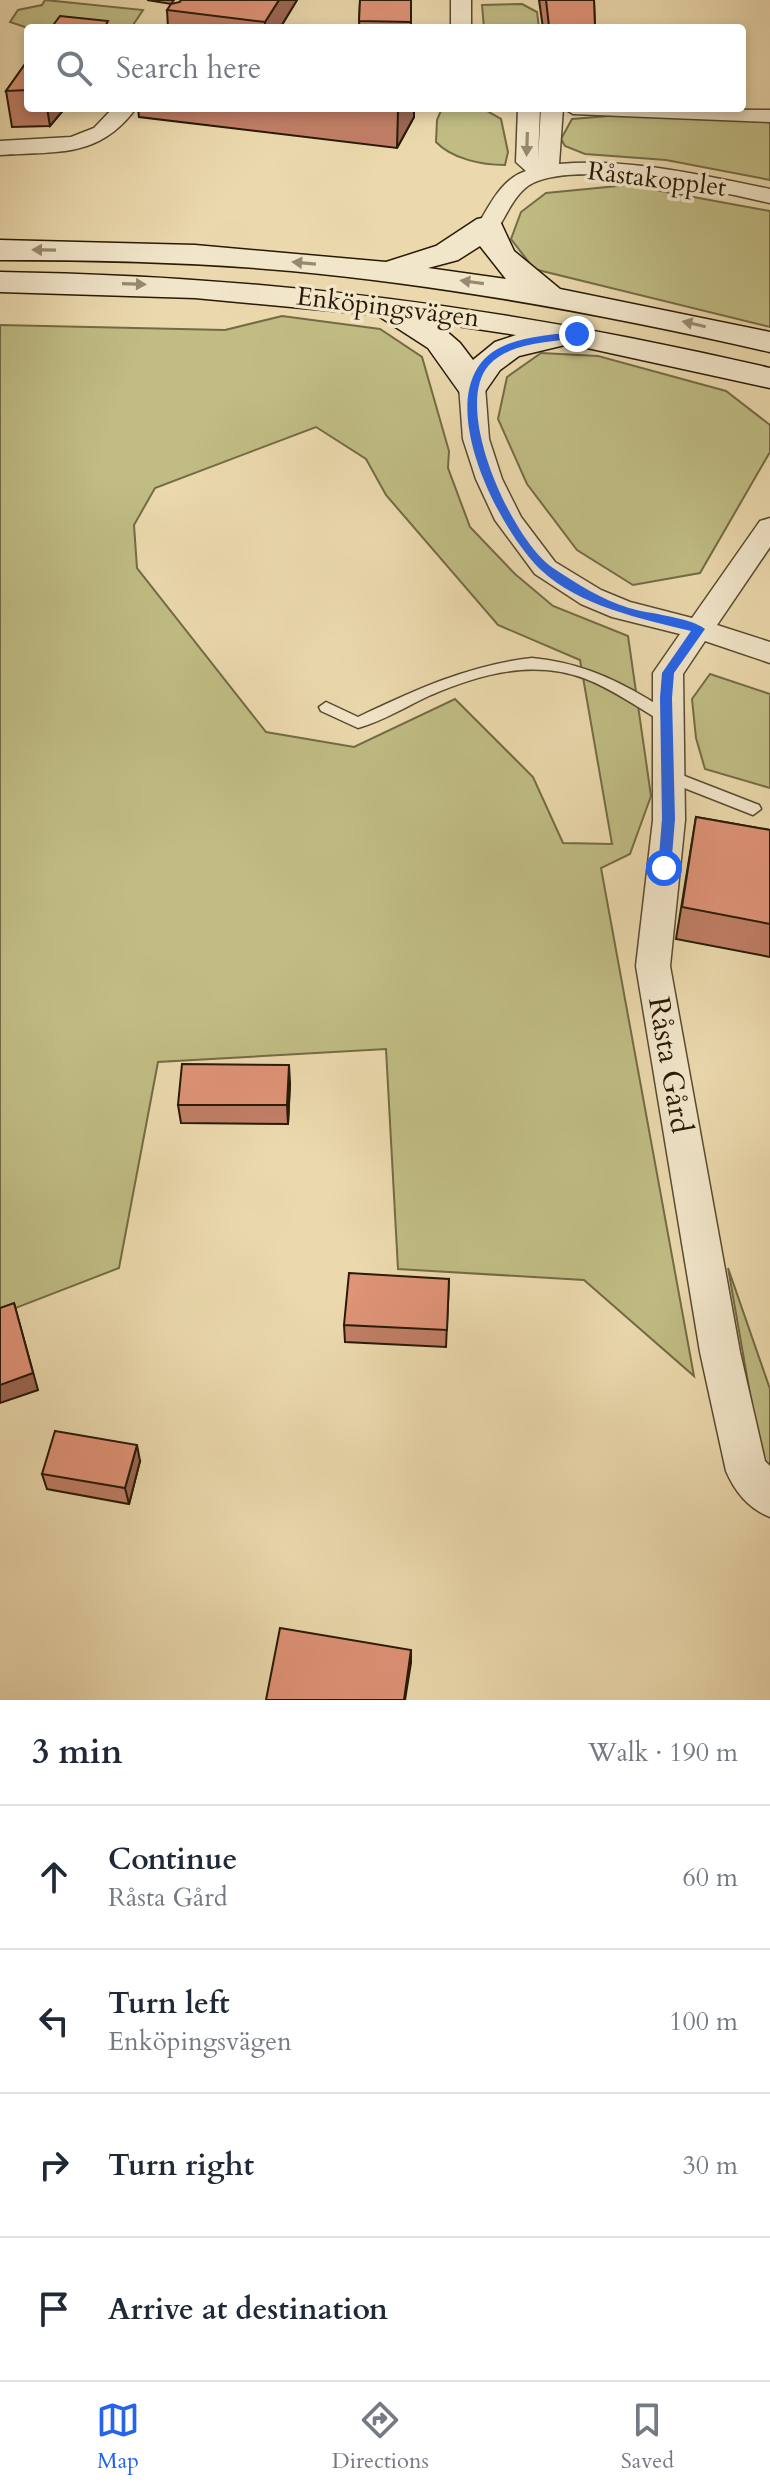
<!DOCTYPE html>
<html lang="en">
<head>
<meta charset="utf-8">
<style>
	:root { --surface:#fff; --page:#f2f2f3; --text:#1f2937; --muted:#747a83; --line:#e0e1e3; --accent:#2563eb }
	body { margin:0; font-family:Cardo,serif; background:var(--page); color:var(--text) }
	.stop { position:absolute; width:24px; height:24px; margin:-18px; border:6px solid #2563eb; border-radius:50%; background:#fff }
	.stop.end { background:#2563eb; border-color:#fff; box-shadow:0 2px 8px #0008 }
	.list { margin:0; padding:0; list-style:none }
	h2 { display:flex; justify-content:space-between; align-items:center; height:104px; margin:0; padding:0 32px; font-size:34px }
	h2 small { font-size:26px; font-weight:400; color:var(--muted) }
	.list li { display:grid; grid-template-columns:52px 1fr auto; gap:24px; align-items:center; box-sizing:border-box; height:144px; padding:0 32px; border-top:2px solid var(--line) }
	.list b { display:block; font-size:30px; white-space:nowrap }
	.list p { margin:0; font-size:26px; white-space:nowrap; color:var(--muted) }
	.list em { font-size:26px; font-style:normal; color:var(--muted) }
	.icon { flex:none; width:44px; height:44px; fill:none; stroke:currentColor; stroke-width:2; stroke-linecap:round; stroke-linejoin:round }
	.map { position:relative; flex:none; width:770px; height:1700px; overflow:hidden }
	.search { position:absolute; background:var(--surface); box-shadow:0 4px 12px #0003; left:24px; right:24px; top:24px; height:88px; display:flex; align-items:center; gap:20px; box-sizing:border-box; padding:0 28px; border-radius:8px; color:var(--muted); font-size:30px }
	.sheet { height:680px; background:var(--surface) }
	nav { display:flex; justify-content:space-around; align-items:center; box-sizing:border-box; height:112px; border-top:2px solid var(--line); background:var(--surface); font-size:22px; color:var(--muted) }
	nav a { display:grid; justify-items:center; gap:4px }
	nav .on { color:var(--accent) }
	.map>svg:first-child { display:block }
	.green { fill:#c0bc84; stroke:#746b45; stroke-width:2; fill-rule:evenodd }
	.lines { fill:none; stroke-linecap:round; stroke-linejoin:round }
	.service-casing { stroke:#594a30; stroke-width:3 }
	.minor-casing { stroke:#594a30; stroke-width:3 }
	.secondary-casing { stroke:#281a06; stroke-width:3 }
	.service { fill:#f2e6ca; fill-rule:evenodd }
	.minor { fill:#f2e6ca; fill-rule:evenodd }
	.secondary { fill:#f2e6ca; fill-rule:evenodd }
	.wall { fill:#c07e66; stroke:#281a06; stroke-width:2 }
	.shaded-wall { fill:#9c6753; stroke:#281a06; stroke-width:2 }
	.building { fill:#df9377; stroke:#281a06; stroke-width:2 }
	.oneway { fill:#978a72 }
	.route { fill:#2563eb }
	.labels { text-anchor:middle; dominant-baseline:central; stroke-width:7; stroke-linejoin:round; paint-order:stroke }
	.far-street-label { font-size:26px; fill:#281a06; stroke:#f2e6ca }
	.street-label { font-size:30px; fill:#281a06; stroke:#f2e6ca }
</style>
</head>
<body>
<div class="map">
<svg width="770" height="1700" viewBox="0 0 770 1700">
	<rect width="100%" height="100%" fill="#ebd9ad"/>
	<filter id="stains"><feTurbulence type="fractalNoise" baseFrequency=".0025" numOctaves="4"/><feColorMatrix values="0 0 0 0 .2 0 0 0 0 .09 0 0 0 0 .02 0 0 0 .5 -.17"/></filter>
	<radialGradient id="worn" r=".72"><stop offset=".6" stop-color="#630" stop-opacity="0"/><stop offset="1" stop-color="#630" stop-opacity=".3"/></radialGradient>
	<g class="green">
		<path d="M 45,0 L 143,10 L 131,28 L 28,28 L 10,22 L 18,10 L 42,5 Z"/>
		<path d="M 522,4 L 537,12 L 539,28 L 484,28 L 482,5 Z"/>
		<path d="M 442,108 L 487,111 L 501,119 L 508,152 L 505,165 C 482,165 452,159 436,142 L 437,120 Z"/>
		<path d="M 620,115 L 770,122 L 770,180 L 666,160 L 585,154 L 565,146 L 561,139 L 572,119 Z"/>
		<path d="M 628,185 L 770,211 L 770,327 L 534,269 L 511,239 L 521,212 L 546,193 Z"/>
		<path d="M 282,316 L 380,329 L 422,357 L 449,451 L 448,468 L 470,527 L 515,574 L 553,606 L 628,636 L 651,796 L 630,854 L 601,868 L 694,1376 L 584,1280 L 398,1269 L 386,1049 L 158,1062 L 119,1268 L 0,1314 L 0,325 L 225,330 ZM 316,427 L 366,459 L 386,495 L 498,625 L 580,660 L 612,844 L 563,843 L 533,777 L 455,699 L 354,747 L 266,732 L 137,568 L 134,525 L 155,488 Z"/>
		<path d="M 541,353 L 598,356 L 726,391 L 770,425 L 770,452 L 700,573 L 633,585 L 577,550 L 527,484 L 498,419 L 507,377 Z"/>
		<path d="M 710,674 L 770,694 L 770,788 L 705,769 L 696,738 L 692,699 Z"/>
		<path d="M 728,1268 L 770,1389 L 770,1473 L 762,1462 Z"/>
	</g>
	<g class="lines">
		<g class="service-casing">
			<g id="service">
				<path d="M 532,658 C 576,662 611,677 648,699 C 657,705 667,709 674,717 L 671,721 L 661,721 C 636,706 612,689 586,679 C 533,659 480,674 431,695 C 407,706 383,721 358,728 L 321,711 L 319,707 L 326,702 L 358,717 C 415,690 469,665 532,658 Z"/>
				<path d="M 669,770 L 759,805 L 761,809 L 753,815 L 664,780 L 661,776 Z"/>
			</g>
		</g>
		<g class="minor-casing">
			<g id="minor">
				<rect x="451" y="0" width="20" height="28"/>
				<path d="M 113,108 L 136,108 C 99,159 56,151 0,155 L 0,141 L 71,137 L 94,128 Z"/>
				<path d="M 518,108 L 540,108 L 538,160 L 541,108 L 770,110 L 770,122 L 573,114 L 563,108 L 559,164 C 629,158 701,175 770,189 L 770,203 C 715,191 584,159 533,183 C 515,192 507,215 496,231 L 480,231 L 477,226 C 490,205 501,179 526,171 L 516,162 Z"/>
				<path d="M 472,378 L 481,381 L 485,386 L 489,439 L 502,479 L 521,517 L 555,562 L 601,590 L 630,602 L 692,618 L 760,521 L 770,518 L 770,547 L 717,625 L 770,642 L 770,663 L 705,641 L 683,674 L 685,820 L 670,966 L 740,1352 L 765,1461 L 770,1466 L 770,1517 C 749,1509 735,1492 726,1471 L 700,1352 L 636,966 L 653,820 L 653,673 L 680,634 L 612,617 L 581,604 L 535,574 L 495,520 L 476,479 L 463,439 L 459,386 L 463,381 Z"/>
			</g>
		</g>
		<g class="secondary-casing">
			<g id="secondary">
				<path d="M 488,217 L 499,219 L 514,251 L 560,289 L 770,332 L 770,352 C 612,316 453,286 291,271 C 194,262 97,260 0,260 L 0,240 L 195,245 L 386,262 L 436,246 L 477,219 ZM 480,246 L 506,279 L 428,268 L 458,260 Z"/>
				<path d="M 0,272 C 267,276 510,307 770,368 L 770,388 L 569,344 L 519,356 L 500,370 L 484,393 L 472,396 L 460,393 L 428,348 L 377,315 L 195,298 L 0,292 ZM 437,323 L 516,335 L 495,342 L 473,360 L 460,343 Z"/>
			</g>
		</g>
		<use href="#service" class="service"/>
		<use href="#minor" class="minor"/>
		<use href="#secondary" class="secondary"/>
	</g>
	<g class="wall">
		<path d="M 147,0 L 174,0 L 171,4 Z"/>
		<path d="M 181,0 L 297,0 L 280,28 L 168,28 L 167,10 L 180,2 Z"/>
		<path d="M 360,0 L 411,0 L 411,28 L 359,28 Z"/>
		<path d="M 539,0 L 594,0 L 595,28 L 543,28 Z"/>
		<path d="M 28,60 L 28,108 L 65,108 L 50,126 L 12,127 L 6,91 Z"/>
		<path d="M 138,108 L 414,108 L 414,117 L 397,148 L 139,117 Z"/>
		<path d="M 696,817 L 770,830 L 770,957 L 676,939 Z"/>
		<path d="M 290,1083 L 288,1124 L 181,1123 L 178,1105 Z"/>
		<path d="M 449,1279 L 446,1347 L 345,1342 L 344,1325 Z"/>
		<path d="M 140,1461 L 129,1504 L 47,1489 L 42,1474 Z"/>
	</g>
	<g class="shaded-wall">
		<path d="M 279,0 L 297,0 L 280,28 L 265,28 L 265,22 Z"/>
		<path d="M 47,108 L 65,108 L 50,126 Z"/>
		<path d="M 399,108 L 414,108 L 414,117 L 397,148 L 398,111 Z"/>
		<path d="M 289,1065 L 290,1083 L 288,1124 L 287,1105 Z"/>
		<path d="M 14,1303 L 38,1390 L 0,1403 L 0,1385 Z"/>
		<path d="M 137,1445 L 140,1461 L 129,1504 L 125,1488 Z"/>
		<path d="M 411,1650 L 411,1663 L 405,1700 L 404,1700 Z"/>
	</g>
	<g class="building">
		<path d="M 181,0 L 279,0 L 265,22 L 167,10 L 171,4 L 180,2 Z"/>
		<path d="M 360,0 L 411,0 L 411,22 L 359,21 Z"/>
		<path d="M 546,0 L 594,0 L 595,28 L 549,26 Z"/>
		<path d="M 60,16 L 108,21 L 104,28 L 51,28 Z"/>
		<path d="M 28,60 L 28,90 L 6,91 Z"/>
		<path d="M 369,108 L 399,108 L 398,111 Z"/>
		<path d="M 696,817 L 770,830 L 770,924 L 682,907 Z"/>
		<path d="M 182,1064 L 289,1065 L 287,1105 L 178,1105 Z"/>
		<path d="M 349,1273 L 449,1279 L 447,1330 L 344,1325 Z"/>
		<path d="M 14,1303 L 33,1373 L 0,1385 L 0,1308 Z"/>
		<path d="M 55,1431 L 137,1445 L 125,1488 L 42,1474 Z"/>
		<path d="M 280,1628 L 411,1650 L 404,1700 L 266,1700 Z"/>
	</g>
	<defs><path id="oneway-solid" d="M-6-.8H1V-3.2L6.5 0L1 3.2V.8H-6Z" transform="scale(2)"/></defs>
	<g class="oneway">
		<use href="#oneway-solid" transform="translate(527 144) rotate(92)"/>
		<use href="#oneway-solid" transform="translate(44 250) rotate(-179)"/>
		<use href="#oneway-solid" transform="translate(304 263) rotate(-175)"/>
		<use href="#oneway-solid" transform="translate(472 282) rotate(-172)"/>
		<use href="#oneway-solid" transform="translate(134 284) rotate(2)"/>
		<use href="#oneway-solid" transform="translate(694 324) rotate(-167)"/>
	</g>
	<path class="route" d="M 577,331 L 581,337 C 551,343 511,341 489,365 C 451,407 512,540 553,568 C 576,583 602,600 629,608 C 649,614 690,617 705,629 L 674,673 L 672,698 L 675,819 L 671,868 L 664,873 L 658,868 L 662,819 L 660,698 L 662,673 L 691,631 C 642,619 579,606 541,570 C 499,530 432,400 490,354 C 512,336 550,336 577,331 Z"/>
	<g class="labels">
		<g class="far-street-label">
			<text transform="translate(657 179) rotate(7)">Råstakopplet</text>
			<text transform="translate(388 307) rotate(7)">Enköpingsvägen</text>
		</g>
		<g class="street-label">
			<text transform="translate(670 1065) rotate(80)">Råsta Gård</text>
		</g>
	</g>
	<rect width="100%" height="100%" filter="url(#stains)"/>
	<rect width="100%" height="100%" fill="url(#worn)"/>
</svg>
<div class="stop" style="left:664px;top:868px"></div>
<div class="stop end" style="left:577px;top:334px"></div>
<div class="search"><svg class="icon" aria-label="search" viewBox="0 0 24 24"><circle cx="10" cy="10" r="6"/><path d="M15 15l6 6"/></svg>Search here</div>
</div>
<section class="sheet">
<h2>3 min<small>Walk · 190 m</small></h2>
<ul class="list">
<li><svg class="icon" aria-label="ahead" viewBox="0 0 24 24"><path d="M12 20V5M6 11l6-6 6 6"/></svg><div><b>Continue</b><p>Råsta Gård</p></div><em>60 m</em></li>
<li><svg class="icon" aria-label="left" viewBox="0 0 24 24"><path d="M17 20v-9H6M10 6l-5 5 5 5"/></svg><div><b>Turn left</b><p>Enköpingsvägen</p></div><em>100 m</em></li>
<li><svg class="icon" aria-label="right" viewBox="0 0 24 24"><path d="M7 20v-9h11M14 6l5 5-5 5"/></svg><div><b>Turn right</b></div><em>30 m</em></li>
<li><svg class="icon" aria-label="arrive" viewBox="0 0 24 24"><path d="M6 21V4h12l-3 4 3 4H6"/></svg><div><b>Arrive at destination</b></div></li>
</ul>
</section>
<nav>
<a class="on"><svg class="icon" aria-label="map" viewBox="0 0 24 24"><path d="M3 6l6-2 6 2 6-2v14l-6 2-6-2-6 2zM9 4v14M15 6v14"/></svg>Map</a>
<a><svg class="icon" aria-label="directions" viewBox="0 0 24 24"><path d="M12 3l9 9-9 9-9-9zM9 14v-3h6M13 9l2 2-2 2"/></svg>Directions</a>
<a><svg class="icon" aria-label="saved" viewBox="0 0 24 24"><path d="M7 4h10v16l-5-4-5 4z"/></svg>Saved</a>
</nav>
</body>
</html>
